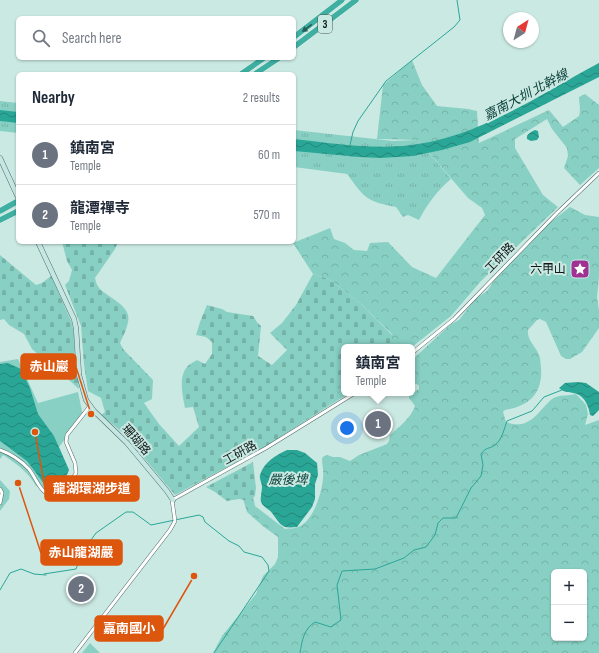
<!DOCTYPE html>
<html lang="en">
<head>
<meta charset="utf-8">
<style>
	:root { --surface:#fff; --page:#f6f6f7; --text:#1f2937; --muted:#747a83; --line:#e0e1e3; --accent:#9f3292 }
	body { margin:0; font-family:"Sofia Sans Condensed","Noto Sans TC",sans-serif; background:var(--page); color:var(--text) }
	.controls { position:absolute; right:12px; bottom:12px; display:grid; overflow:hidden; border-radius:6px; box-shadow:0 1px 3px #0004 }
	.controls button { width:36px; height:36px; display:grid; place-items:center; padding:0; border:0; border-bottom:1px solid var(--line); background:var(--surface); color:var(--text); font:20px sans-serif }
	.compass { position:absolute; left:503px; top:12px; width:36px; height:36px; border-radius:50%; background:var(--surface); box-shadow:0 1px 3px #0004; rotate:36deg }
	.you { position:absolute; left:347px; top:428px; width:14px; height:14px; margin:-10px; border:3px solid #fff; border-radius:50%; background:#1a73e8; box-shadow:0 0 0 6px #1a73e833 }
	.badge { display:grid; place-items:center; width:26px; height:26px; border-radius:50%; background:var(--accent); color:#fff; font-size:13px; font-weight:700 }
	.pin { position:absolute; translate:-50% -50%; border:2px solid #fff; box-shadow:0 1px 4px #0006 }
	.popup { position:absolute; left:341px; top:344px; width:74px; height:52px; box-sizing:border-box; display:grid; place-content:center; border-radius:6px; background:var(--surface); filter:drop-shadow(0 1px 3px #0005); font-size:13px; white-space:nowrap; color:var(--muted) }
	.popup b { font-size:15px; color:var(--text) }
	.popup::after { content:''; position:absolute; left:50%; top:100%; margin-left:-8px; border:8px solid transparent; border-top-color:var(--surface) }
	.list { margin:0; padding:0; list-style:none }
	h2 { display:flex; justify-content:space-between; align-items:center; height:52px; margin:0; padding:0 16px; font-size:17px }
	h2 small { font-size:13px; font-weight:400; color:var(--muted) }
	.list li { display:grid; grid-template-columns:26px 1fr auto; gap:12px; align-items:center; box-sizing:border-box; height:60px; padding:0 16px; border-top:1px solid var(--line) }
	.list b { display:block; font-size:15px; white-space:nowrap }
	.list p { margin:0; font-size:13px; white-space:nowrap; color:var(--muted) }
	.list em { font-size:13px; font-style:normal; color:var(--muted) }
	.icon { flex:none; width:22px; height:22px; fill:none; stroke:currentColor; stroke-width:2; stroke-linecap:round; stroke-linejoin:round }
	.map { position:relative; flex:none; width:599px; height:653px; overflow:hidden }
	.search { position:absolute; background:var(--surface); box-shadow:0 1px 3px #0004; left:16px; top:16px; width:280px; height:44px; display:flex; align-items:center; gap:10px; box-sizing:border-box; padding:0 14px; border-radius:6px; color:var(--muted); font-size:15px }
	.panel { position:absolute; background:var(--surface); box-shadow:0 1px 3px #0004; left:16px; top:72px; width:280px; height:172px; border-radius:6px }
	.map>svg:first-child { display:block }
	.grass { fill:url(#grass-tufts) }
	.forest { fill:url(#forest-crowns); fill-rule:evenodd }
	.cemetery { fill:url(#cemetery-stones) }
	.park { fill:#89d0c4 }
	.water { fill:url(#water-waves) }
	.lines { fill:none; stroke-linecap:round; stroke-linejoin:round }
	.stream { stroke:#2aa697; stroke-width:1 }
	.street-casing { stroke:#536d69; stroke-width:4 }
	.secondary-casing { stroke:#536d69; stroke-width:5.5 }
	.highway-casing { stroke:#fff; stroke-width:6 }
	.street { stroke:#fff; stroke-width:3 }
	.secondary { stroke:#c5e7e3; stroke-width:4.5 }
	.highway { stroke:#3eafa1; stroke-width:5.5 }
	.oneway { fill:#245c56 }
	.labels { text-anchor:middle; dominant-baseline:central; stroke-width:4; stroke-linejoin:round; paint-order:stroke }
	.shield { fill:#cbe9e3; stroke:#475755; stroke-width:1 }
	.shield-label { font-size:11px; font-weight:bold; fill:#0f1918 }
	.street-label { font-size:12px; fill:#0f1918; stroke:#cbe9e3 }
	.poi-label { font-size:12px; fill:#0f1918; stroke:#cbe9e3; text-anchor:end }
	.water-label { font-size:13px; font-style:italic; fill:#093f39; stroke:#cbe9e3 }
	.leader { fill:none; stroke:#dd560d; stroke-width:1.5 }
	.callout-dot { fill:#dd560d; stroke:#cbe9e3; stroke-width:1.5 }
	.callout { fill:#dd560d; stroke:#dd560d; stroke-width:1.5 }
	.callout-label { font-size:13px; text-anchor:middle; font-weight:bold; fill:#fff }
</style>
</head>
<body>
<div class="map">
<svg width="599" height="653" viewBox="0 0 599 653">
	<defs>
		<pattern id="grass-tufts" width="24" height="20" patternUnits="userSpaceOnUse"><rect width="24" height="20" fill="#89d0c4"/><path d="M3 7l-1-3M5 7V3M7 7l1-3M15 17l-1-3M17 17v-4M19 17l1-3" fill="none" stroke="#75b2a8"/></pattern>
		<pattern id="forest-crowns" width="20" height="18" patternUnits="userSpaceOnUse"><rect width="20" height="18" fill="#89d0c4"/><path d="M2 6a3 3 0 1 1 6 0M12 15a3 3 0 1 1 6 0" fill="none" stroke="#75b2a8"/></pattern>
		<pattern id="cemetery-stones" width="16" height="16" patternUnits="userSpaceOnUse"><rect width="16" height="16" fill="#89d0c4"/><path d="M2 7V4a2 2 0 0 1 4 0v3zM10 15v-3a2 2 0 0 1 4 0v3z" fill="#75b2a8"/></pattern>
		<pattern id="water-waves" width="16" height="10" patternUnits="userSpaceOnUse"><rect width="16" height="10" fill="#2aa697"/><path d="M0 5q4-4 8 0t8 0" fill="none" stroke="#22867a"/></pattern>
	</defs>
	<rect width="100%" height="100%" fill="#cbe9e3"/>
	<g class="grass">
		<path d="M 0,101 L 18,103 L 18,133 L 0,131 Z"/>
		<path d="M 294,130 L 393,141 L 418,140 L 451,179 C 438,190 427,204 419,220 L 408,215 L 403,217 L 396,207 C 365,201 365,198 347,174 L 294,167 Z"/>
	</g>
	<g class="forest">
		<path d="M 412,60 L 422,85 L 437,106 L 468,109 L 477,111 L 479,143 L 549,110 L 563,127 L 579,116 C 581,109 579,103 579,97 L 585,94 L 599,105 L 599,168 L 580,185 L 564,168 L 568,156 L 567,148 L 552,129 L 547,119 L 515,139 L 515,148 L 543,195 L 558,207 L 481,281 L 451,316 L 412,347 L 390,347 L 392,345 L 392,334 L 360,303 L 329,279 L 313,274 L 293,243 L 330,228 L 334,239 L 345,243 L 354,250 L 367,251 L 370,243 L 388,242 L 412,267 L 436,278 L 485,215 L 482,208 L 468,198 L 418,140 L 377,139 L 383,85 Z"/>
		<path d="M 570,207 L 585,215 L 599,217 L 599,276 L 597,297 L 599,311 L 599,328 L 582,352 L 570,359 L 566,359 L 561,356 L 546,322 L 540,319 L 537,320 L 528,330 C 527,341 535,345 539,355 C 541,359 540,363 541,367 C 543,393 530,406 505,410 L 503,412 L 506,422 C 530,431 537,412 552,399 C 559,394 569,396 576,394 L 586,405 L 588,414 L 585,425 L 599,420 L 599,653 L 213,653 L 222,636 L 256,594 L 263,576 L 275,564 L 278,557 L 278,537 L 264,527 L 247,512 L 243,499 L 251,494 L 254,500 L 255,506 L 285,529 C 289,528 294,529 298,527 C 313,522 322,493 323,478 C 324,472 322,464 322,459 C 323,456 324,456 327,455 L 333,457 L 340,457 L 350,461 L 359,455 L 387,444 L 389,441 L 390,435 C 399,427 411,418 415,406 L 409,398 L 409,395 L 419,389 L 419,386 L 417,384 L 412,383 L 412,360 L 451,324 L 459,320 L 475,299 L 487,291 L 496,278 L 505,269 L 511,261 L 519,254 L 548,224 ZM 554,572 L 584,572 L 584,638 L 554,638 Z"/>
		<path d="M 344,384 L 344,393 L 350,393 L 330,405 L 339,388 Z"/>
	</g>
	<g class="cemetery">
		<path d="M 62,242 L 118,242 L 115,249 L 95,278 C 96,282 97,286 100,289 C 109,298 132,306 128,322 C 127,329 123,336 120,343 L 123,349 L 153,380 L 152,399 L 144,403 L 159,424 L 179,446 L 199,427 L 193,407 L 185,408 C 183,397 178,377 187,367 C 189,364 194,362 197,360 L 205,364 L 212,354 L 212,342 L 206,337 L 196,335 L 200,322 L 207,305 L 222,309 L 227,312 L 253,316 C 256,320 257,323 261,326 L 258,356 L 272,365 L 287,350 L 270,333 L 282,323 L 296,305 L 313,274 L 329,279 L 360,303 L 392,335 L 392,346 L 390,347 L 344,347 L 344,384 L 339,388 L 330,405 L 266,446 L 175,495 L 123,433 L 101,415 L 105,412 L 101,398 L 88,391 L 84,365 L 81,326 L 65,285 L 69,281 L 72,270 L 67,261 Z"/>
		<path d="M 0,255 L 36,285 L 42,283 L 51,276 L 72,323 L 74,335 L 75,369 L 78,379 L 79,389 L 61,373 L 45,361 L 32,349 L 24,334 L 9,325 L 4,319 L 0,320 Z"/>
		<path d="M 253,462 L 256,488 L 255,496 L 250,501 L 239,499 L 227,501 L 215,492 L 206,487 Z"/>
	</g>
	<g class="park">
		<path d="M 18,359 L 38,403 L 78,392 L 83,416 L 59,447 L 69,470 L 59,491 L 52,492 L 36,486 C 28,472 17,464 3,455 L 0,459 L 0,362 Z"/>
		<path d="M 0,480 L 10,491 L 9,499 L 0,511 Z"/>
		<path d="M 90,643 L 100,653 L 82,653 Z"/>
	</g>
	<g class="water">
		<path d="M 599,63 L 599,77 L 470,142 L 442,150 L 413,156 L 381,158 L 359,157 L 294,151 L 294,139 C 330,143 367,149 403,146 C 475,140 537,96 599,63 Z"/>
		<path d="M 0,110 L 18,112 L 18,123 L 0,121 Z"/>
		<path d="M 535,130 L 538,131 L 539,137 L 537,140 L 531,141 L 527,139 C 526,134 531,132 535,130 Z"/>
		<path d="M 8,363 L 21,369 L 30,388 L 38,414 L 54,436 L 69,470 L 63,484 L 59,491 L 52,492 L 48,489 L 27,461 L 0,441 L 0,364 Z"/>
		<path d="M 578,382 L 586,383 L 599,392 L 599,410 L 593,416 L 590,415 C 589,407 585,397 577,394 C 570,391 565,394 559,388 L 565,383 Z"/>
		<path d="M 287,450 L 297,450 L 305,453 L 317,463 L 318,475 L 315,484 L 315,499 L 312,507 L 297,527 C 281,529 281,525 272,513 C 269,509 263,507 261,502 C 260,498 262,491 262,487 C 262,483 259,478 260,475 C 264,462 276,455 287,450 Z"/>
	</g>
	<g class="lines">
		<g class="stream">
			<path d="M 350,145 L 353,132 L 358,121 L 386,81 L 454,27 L 460,20 L 457,0"/>
			<path d="M 44,574 L 76,569 L 83,551 L 96,533 L 126,512 L 133,512 L 151,525 L 199,515 L 203,517 L 205,522 L 229,541 L 239,546 L 244,552 L 262,557 L 268,565 L 269,571 L 214,653"/>
			<path d="M 0,590 L 10,573 L 21,569 L 34,574 L 46,575"/>
			<path d="M 300,653 C 302,640 304,629 315,622 L 331,627 L 341,620 L 337,585 L 342,571 L 375,569 L 404,558 L 414,550 L 426,547 L 435,535 L 438,523 L 443,518 L 456,518 L 471,488 L 481,476 L 483,465 L 481,454 C 487,446 488,450 495,445 C 502,440 504,429 507,421 L 532,411 L 544,397 L 562,390"/>
		</g>
		<g class="street-casing">
			<g id="street">
				<path d="M 412,353 L 454,319 L 557,213 L 599,173"/>
				<path d="M 0,450 C 11,454 21,461 29,469 C 38,481 40,495 57,497 L 65,492 L 76,473 L 75,463 L 66,442 L 67,435 L 90,406"/>
				<path d="M 0,489 L 2,493 L 0,503"/>
				<path d="M 75,653 L 170,530 L 175,521 L 172,500 L 266,448 L 355,393"/>
			</g>
		</g>
		<g class="secondary-casing">
			<g id="secondary">
				<path d="M 0,158 L 18,197"/>
				<path d="M 38,242 L 74,319 L 76,328 L 79,375 L 86,400 L 94,411 L 127,443 L 167,491 L 173,500"/>
			</g>
		</g>
		<g class="highway-casing">
			<g id="highway">
				<path d="M 294,37 L 342,0"/>
				<path d="M 294,47 L 356,0"/>
				<path d="M 241,74 L 264,58"/>
				<path d="M 255,74 L 279,58"/>
				<path d="M 0,211 L 18,201"/>
				<path d="M 0,220 L 18,211"/>
			</g>
		</g>
		<use href="#street" class="street"/>
		<use href="#secondary" class="secondary"/>
		<use href="#highway" class="highway"/>
	</g>
	<defs><path id="oneway-solid" d="M-6-.8H1V-3.2L6.5 0L1 3.2V.8H-6Z"/></defs>
	<use class="oneway" href="#oneway-solid" transform="translate(307 28) rotate(142)"/>
	<defs>
		<g id="sight-square" transform="scale(1)"><rect x="-9" y="-9" width="18" height="18" rx="4" fill="#9f3292" stroke="#cbe9e3"/><path d="M0-6L1.8-2.2L6-1.7L2.9 1.2L3.7 5.4L0 3.3L-3.7 5.4L-2.9 1.2L-6-1.7L-1.8-2.2Z" fill="#fff"/></g>
	</defs>
	<g fill-rule="evenodd">
		<use href="#sight-square" x="580" y="269"/>
	</g>
	<g class="labels">
		<rect class="shield" x="318" y="15" width="14" height="18" rx="3"/>
		<g class="shield-label">
			<text x="325" y="24">3</text>
		</g>
		<g class="street-label">
			<text transform="translate(500 258) rotate(-46)">工研路</text>
			<text transform="translate(136 440) rotate(49)">珊瑚路</text>
			<text transform="translate(240 453) rotate(-29)">工研路</text>
		</g>
		<g class="poi-label">
			<text x="566" y="269">六甲山</text>
		</g>
		<g class="water-label">
			<text transform="translate(526 95) rotate(-28)">嘉南大圳 北幹線</text>
			<text x="288" y="480">嚴後埤</text>
		</g>
	</g>
	<path class="leader" d="M91 414L76 367M35 432L45 489M18 483L41 553M194 576L163 629"/>
	<g class="callout-dot">
		<circle cx="91" cy="414" r="4"/>
		<circle cx="35" cy="432" r="4"/>
		<circle cx="18" cy="483" r="4"/>
		<circle cx="194" cy="576" r="4"/>
	</g>
	<g class="callout">
		<rect x="21" y="354" width="55" height="25" rx="4"/>
		<rect x="45" y="476" width="94" height="25" rx="4"/>
		<rect x="41" y="540" width="81" height="25" rx="4"/>
		<rect x="95" y="616" width="68" height="25" rx="4"/>
	</g>
	<g class="callout-label">
		<text x="49" y="371">赤山巖</text>
		<text x="92" y="493">龍湖環湖步道</text>
		<text x="81" y="557">赤山龍湖嚴</text>
		<text x="129" y="633">嘉南國小</text>
	</g>
</svg>
<div class="controls">
<button>+</button>
<button>−</button>
</div>
<svg class="compass" viewBox="-18 -18 36 36"><path d="M0-13l5 13h-10z" fill="#e53935"/><path d="M0 13l5-13h-10z" fill="#747a83"/></svg>
<div class="you"></div>
<div class="pin badge" style="left:378px;top:424px;background:#6b7280">1</div>
<div class="popup"><b>鎮南宮</b>Temple</div>
<div class="pin badge" style="left:81px;top:589px;background:#6b7280">2</div>
<div class="search"><svg class="icon" aria-label="search" viewBox="0 0 24 24"><circle cx="10" cy="10" r="6"/><path d="M15 15l6 6"/></svg>Search here</div>
<section class="panel">
<h2>Nearby<small>2 results</small></h2>
<ul class="list">
<li><span class="badge" style="background:#6b7280">1</span><div><b>鎮南宮</b><p>Temple</p></div><em>60 m</em></li>
<li><span class="badge" style="background:#6b7280">2</span><div><b>龍潭禪寺</b><p>Temple</p></div><em>570 m</em></li>
</ul>
</section>
</div>
</body>
</html>
